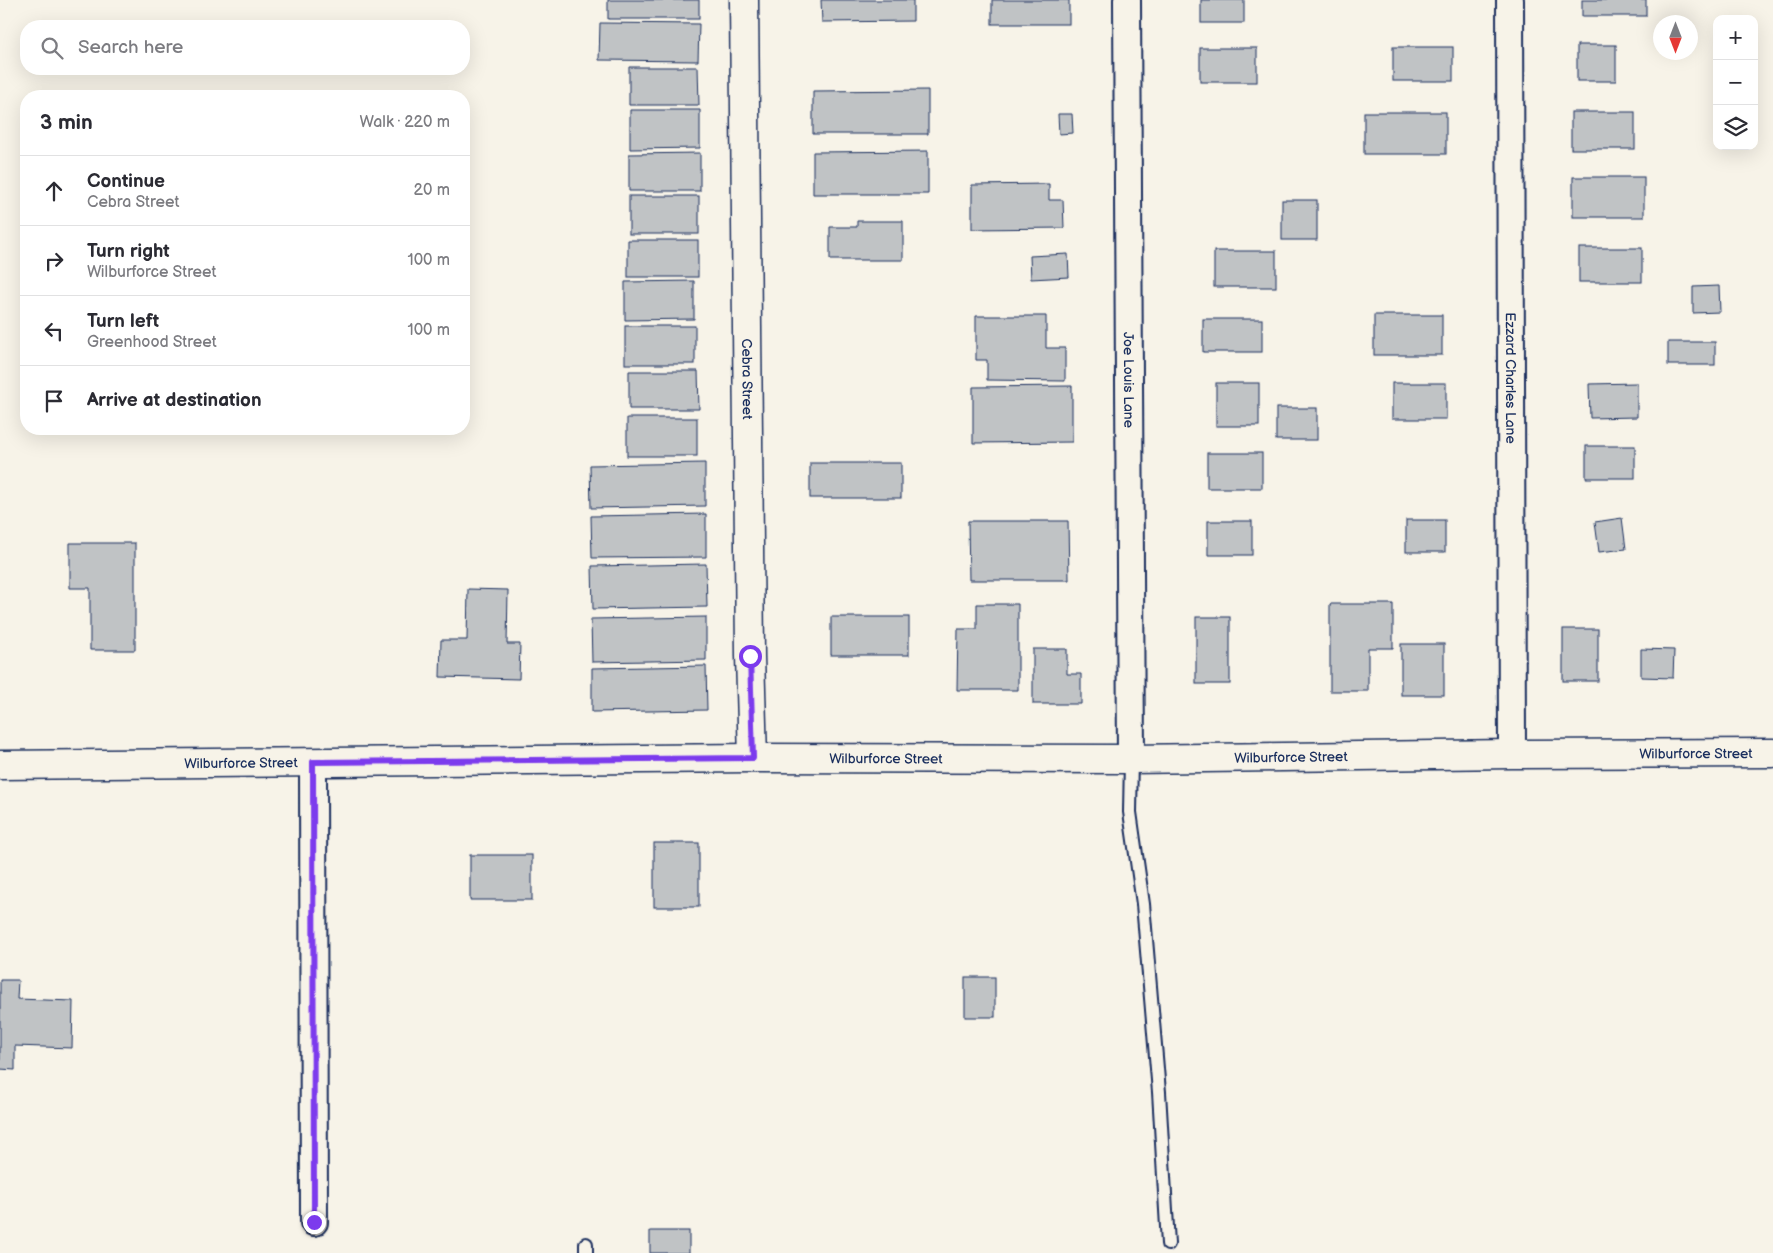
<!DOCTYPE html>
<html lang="en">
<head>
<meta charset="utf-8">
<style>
	:root { --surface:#fff; --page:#f2f2f3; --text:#2b2b33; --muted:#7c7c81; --line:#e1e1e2 }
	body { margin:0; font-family:"Balsamiq Sans",sans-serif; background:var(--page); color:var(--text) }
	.controls { position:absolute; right:15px; top:15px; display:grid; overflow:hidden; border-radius:10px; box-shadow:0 5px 20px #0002 }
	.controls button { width:45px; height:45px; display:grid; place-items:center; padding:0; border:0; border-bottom:1px solid var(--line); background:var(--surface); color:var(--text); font:25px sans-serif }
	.compass { position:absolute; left:1653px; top:15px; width:45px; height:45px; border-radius:50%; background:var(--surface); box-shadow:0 5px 20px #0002; rotate:180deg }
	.stop { position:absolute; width:15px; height:15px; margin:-11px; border:4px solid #7c3aed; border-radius:50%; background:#fff }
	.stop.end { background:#7c3aed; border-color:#fff; box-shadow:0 1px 5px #0008 }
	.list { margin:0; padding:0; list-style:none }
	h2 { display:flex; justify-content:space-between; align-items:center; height:65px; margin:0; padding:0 20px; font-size:21px }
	h2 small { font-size:16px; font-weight:400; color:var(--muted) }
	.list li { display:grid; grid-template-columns:32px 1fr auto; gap:15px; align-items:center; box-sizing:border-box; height:70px; padding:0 20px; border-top:1px solid var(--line) }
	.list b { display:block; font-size:19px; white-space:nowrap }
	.list p { margin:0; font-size:16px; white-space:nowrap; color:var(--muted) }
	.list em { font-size:16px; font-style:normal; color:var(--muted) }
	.icon { flex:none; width:28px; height:28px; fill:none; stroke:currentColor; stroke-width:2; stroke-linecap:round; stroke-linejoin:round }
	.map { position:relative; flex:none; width:1773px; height:1253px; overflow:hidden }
	.search { position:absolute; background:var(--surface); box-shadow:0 5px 20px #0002; left:20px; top:20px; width:450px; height:55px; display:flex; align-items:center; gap:12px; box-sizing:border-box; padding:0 18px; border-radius:20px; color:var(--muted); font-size:19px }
	.panel { position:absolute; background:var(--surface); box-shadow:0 5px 20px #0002; left:20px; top:90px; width:450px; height:345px; border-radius:20px }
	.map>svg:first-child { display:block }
	.building { fill:#c0c3c5; stroke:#1b2f5e }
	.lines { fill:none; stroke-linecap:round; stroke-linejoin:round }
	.lane-casing { stroke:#1b2f5e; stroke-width:16 }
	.street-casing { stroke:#1b2f5e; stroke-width:30 }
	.secondary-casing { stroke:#1b2f5e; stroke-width:31 }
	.lane { stroke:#f7f3e8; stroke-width:12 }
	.street { stroke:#f7f3e8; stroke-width:26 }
	.secondary { stroke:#f7f3e8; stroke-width:28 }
	.route { stroke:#7c3aed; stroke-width:6 }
	.labels { text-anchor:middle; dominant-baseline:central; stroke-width:5; stroke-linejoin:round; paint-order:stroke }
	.street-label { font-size:14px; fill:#1b2f5e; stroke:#f7f3e8 }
</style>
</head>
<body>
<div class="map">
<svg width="1773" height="1253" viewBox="0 0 1773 1253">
	<rect width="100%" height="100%" fill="#f7f3e8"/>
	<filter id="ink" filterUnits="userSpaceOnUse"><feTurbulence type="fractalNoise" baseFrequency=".02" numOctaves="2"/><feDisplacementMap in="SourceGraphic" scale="10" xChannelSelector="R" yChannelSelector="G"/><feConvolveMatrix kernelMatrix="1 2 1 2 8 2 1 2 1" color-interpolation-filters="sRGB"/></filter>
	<g filter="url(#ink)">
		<g class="building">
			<rect x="608" y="0" width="91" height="19"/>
			<path d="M 821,0 L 913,0 L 913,21 L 822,22 Z"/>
			<rect x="992" y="0" width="77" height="24"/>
			<rect x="1201" y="0" width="43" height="23"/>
			<rect x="1582" y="0" width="64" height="16"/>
			<path d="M 600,23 L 699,24 L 698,61 L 599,60 Z"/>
			<rect x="1577" y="45" width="39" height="36"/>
			<rect x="1393" y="47" width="60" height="34"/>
			<rect x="1200" y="48" width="57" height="34"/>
			<path d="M 629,67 L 698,67 L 699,105 L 629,105 Z"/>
			<path d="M 928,90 L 928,134 L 813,134 L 813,91 Z"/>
			<path d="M 630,110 L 700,110 L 700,148 L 630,149 Z"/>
			<rect x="1364" y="112" width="82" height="42"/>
			<rect x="1571" y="112" width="64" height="37"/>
			<path d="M 1058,114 L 1072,114 L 1073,133 L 1059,134 Z"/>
			<path d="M 928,151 L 928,194 L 813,194 L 813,152 Z"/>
			<path d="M 700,153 L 700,191 L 629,191 L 629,154 Z"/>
			<rect x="1573" y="177" width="71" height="40"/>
			<path d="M 1049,184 L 1049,200 L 1063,200 L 1064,228 L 972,229 L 972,185 Z"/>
			<rect x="629" y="196" width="70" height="38"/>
			<rect x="1282" y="200" width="35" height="40"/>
			<path d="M 857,221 L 903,221 L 903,260 L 830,260 L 830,227 L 857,227 Z"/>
			<rect x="628" y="240" width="70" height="37"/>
			<rect x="1579" y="248" width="63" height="34"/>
			<rect x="1214" y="251" width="62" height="36"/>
			<path d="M 1068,254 L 1069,277 L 1031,279 L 1030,256 Z"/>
			<path d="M 694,281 L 694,319 L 625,320 L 625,282 Z"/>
			<path d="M 1719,286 L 1720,312 L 1693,313 L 1693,287 Z"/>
			<rect x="1374" y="315" width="68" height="40"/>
			<path d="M 976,316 L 1046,316 L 1046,348 L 1065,348 L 1065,381 L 987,380 L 987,360 L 976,360 Z"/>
			<rect x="1203" y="319" width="59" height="33"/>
			<rect x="625" y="326" width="70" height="38"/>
			<rect x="1668" y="342" width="47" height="23"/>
			<path d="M 629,371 L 698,371 L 699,409 L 629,409 Z"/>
			<rect x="1216" y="383" width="43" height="43"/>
			<rect x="1392" y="383" width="54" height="36"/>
			<path d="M 1637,383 L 1637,417 L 1590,418 L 1589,384 Z"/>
			<path d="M 1072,386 L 1072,442 L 973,443 L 973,387 Z"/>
			<rect x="1276" y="408" width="41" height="32"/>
			<rect x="627" y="418" width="70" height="38"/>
			<rect x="1586" y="446" width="49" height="32"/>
			<rect x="1207" y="453" width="55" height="35"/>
			<path d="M 705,463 L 705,506 L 591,508 L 590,465 Z"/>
			<rect x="810" y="463" width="91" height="35"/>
			<path d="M 706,514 L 706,557 L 592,558 L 591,516 Z"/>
			<path d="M 1622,518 L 1626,549 L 1599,552 L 1595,522 Z"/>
			<rect x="1406" y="520" width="39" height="32"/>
			<path d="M 968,521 L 1068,521 L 1069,580 L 969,580 Z"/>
			<rect x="1208" y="521" width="44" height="34"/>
			<path d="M 70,543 L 135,543 L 135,650 L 90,650 L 90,588 L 70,588 Z"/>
			<path d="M 706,564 L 707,607 L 593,609 L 592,566 Z"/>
			<path d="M 468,589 L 508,590 L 507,644 L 520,644 L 519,679 L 440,677 L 441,640 L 467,640 Z"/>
			<path d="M 977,604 L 1018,604 L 1018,690 L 957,690 L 958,629 L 977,629 Z"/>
			<path d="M 1330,604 L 1393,604 L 1393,648 L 1368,648 L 1368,691 L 1330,691 Z"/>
			<path d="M 706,617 L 706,660 L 592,662 L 591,619 Z"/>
			<rect x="831" y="617" width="78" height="38"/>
			<rect x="1196" y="617" width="34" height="67"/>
			<rect x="1563" y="629" width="35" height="52"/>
			<rect x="1401" y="644" width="43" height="51"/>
			<path d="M 1033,649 L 1067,649 L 1067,674 L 1081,674 L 1081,704 L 1033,704 Z"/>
			<path d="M 1641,649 L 1674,650 L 1673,678 L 1641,677 Z"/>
			<path d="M 706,666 L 707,710 L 592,712 L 592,668 Z"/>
			<rect x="654" y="843" width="45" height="64"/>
			<rect x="470" y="855" width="62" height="45"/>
			<rect x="965" y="977" width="30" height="40"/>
			<path d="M 0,980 L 18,980 L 17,999 L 73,1001 L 72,1048 L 15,1046 L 15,1070 L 0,1069 Z"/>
			<rect x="650" y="1231" width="39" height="22"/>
		</g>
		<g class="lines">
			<g class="lane-casing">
				<g id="lane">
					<path d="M 1131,759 L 1130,812 L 1143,904 L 1159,1092 L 1168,1244"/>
					<path d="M 586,1253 L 586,1244"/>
				</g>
			</g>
			<g class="street-casing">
				<g id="street">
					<path id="s1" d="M 1127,0 L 1131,759"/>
					<path id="s2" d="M 1510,0 L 1512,754"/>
					<path d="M 313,762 L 314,1222"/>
				</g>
			</g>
			<g class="secondary-casing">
				<g id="secondary">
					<path id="s3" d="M 744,0 L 750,656 L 753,758"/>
					<path id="s4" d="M 0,765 L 753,758 L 1131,759 L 1512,754 L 1773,753"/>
				</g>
			</g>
			<use href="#lane" class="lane"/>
			<use href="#street" class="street"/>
			<use href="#secondary" class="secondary"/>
		</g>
	</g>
	<g class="lines" filter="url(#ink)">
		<path class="route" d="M 314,1222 L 313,762 L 753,758 L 750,656"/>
	</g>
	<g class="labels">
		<g class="street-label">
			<text stroke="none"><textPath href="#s2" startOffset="378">Ezzard Charles Lane</textPath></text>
			<text stroke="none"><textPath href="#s3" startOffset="379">Cebra Street</textPath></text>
			<text stroke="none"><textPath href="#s1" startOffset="380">Joe Louis Lane</textPath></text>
			<text stroke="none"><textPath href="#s4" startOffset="1696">Wilburforce Street</textPath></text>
			<text stroke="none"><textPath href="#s4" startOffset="1291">Wilburforce Street</textPath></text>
			<text stroke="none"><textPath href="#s4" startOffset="886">Wilburforce Street</textPath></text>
			<text stroke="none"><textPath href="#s4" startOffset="241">Wilburforce Street</textPath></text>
		</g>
	</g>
</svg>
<div class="controls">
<button>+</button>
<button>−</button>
<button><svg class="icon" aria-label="layers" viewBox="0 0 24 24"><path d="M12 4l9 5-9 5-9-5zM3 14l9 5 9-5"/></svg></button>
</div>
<svg class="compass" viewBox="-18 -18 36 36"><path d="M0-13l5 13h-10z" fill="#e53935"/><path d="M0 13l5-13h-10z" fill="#7c7c81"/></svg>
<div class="stop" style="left:750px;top:656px"></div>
<div class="stop end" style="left:314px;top:1222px"></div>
<div class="search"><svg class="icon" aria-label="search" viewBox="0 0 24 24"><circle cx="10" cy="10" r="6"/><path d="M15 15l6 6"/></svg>Search here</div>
<section class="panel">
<h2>3 min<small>Walk · 220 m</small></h2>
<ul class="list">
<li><svg class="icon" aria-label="ahead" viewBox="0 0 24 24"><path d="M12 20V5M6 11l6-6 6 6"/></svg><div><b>Continue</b><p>Cebra Street</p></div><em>20 m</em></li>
<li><svg class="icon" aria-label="right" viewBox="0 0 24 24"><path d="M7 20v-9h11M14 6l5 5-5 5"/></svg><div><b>Turn right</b><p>Wilburforce Street</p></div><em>100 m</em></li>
<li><svg class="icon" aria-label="left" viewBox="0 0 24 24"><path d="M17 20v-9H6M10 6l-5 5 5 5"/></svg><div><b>Turn left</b><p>Greenhood Street</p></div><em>100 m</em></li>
<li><svg class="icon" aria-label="arrive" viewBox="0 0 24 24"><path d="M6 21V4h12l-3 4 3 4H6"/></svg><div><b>Arrive at destination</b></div></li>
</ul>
</section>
</div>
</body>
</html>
